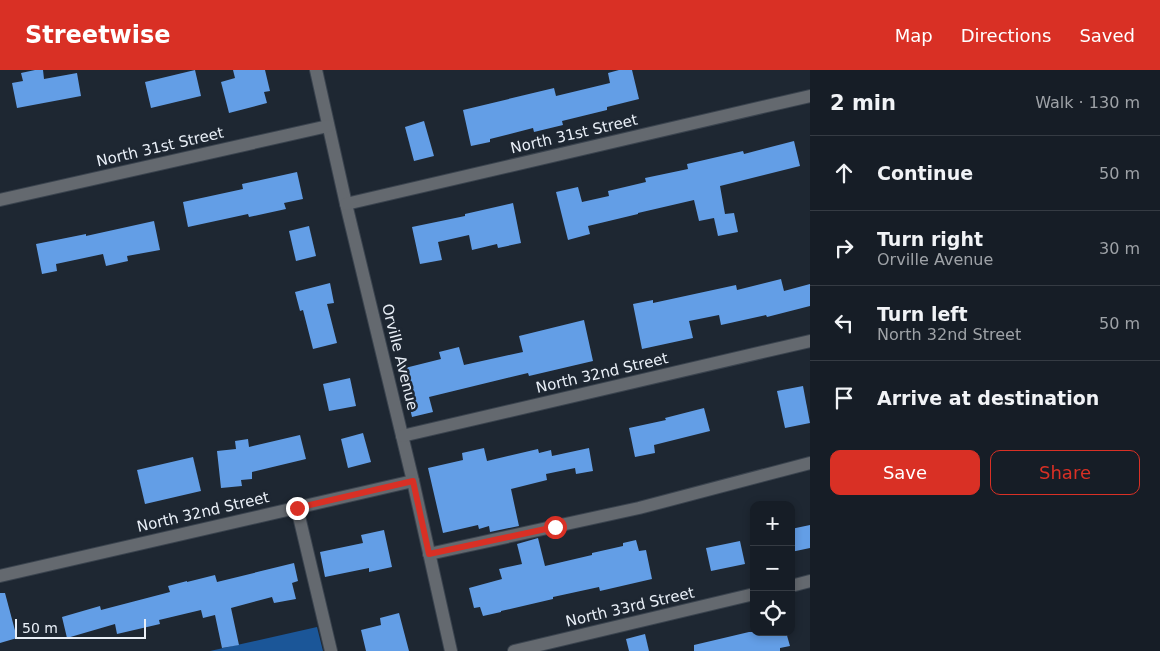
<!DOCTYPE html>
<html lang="en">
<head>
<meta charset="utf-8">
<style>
	:root { --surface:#161d26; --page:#232a32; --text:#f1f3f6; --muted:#9ea2a7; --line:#353b43; --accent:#d93025 }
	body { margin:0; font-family:"DejaVu Sans",sans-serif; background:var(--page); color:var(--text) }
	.controls { position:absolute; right:15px; bottom:15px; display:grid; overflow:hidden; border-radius:10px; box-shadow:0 2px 8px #0003 }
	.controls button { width:45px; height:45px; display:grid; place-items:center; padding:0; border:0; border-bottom:1px solid var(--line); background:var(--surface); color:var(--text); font:25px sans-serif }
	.scale { position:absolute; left:15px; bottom:12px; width:131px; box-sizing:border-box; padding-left:5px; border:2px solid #e9eff7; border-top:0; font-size:14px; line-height:18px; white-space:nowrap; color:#e9eff7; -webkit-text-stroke:4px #1e2732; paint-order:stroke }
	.stop { position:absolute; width:15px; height:15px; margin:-11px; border:4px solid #d93025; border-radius:50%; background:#fff }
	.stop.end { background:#d93025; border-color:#fff; box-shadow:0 1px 5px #0008 }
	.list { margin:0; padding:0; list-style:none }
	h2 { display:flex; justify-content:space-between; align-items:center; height:65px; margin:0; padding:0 20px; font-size:21px }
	h2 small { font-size:16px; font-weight:400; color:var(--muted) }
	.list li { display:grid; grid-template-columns:32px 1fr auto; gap:15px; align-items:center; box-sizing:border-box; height:75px; padding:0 20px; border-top:1px solid var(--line) }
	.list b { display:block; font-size:19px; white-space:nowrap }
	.list p { margin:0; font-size:16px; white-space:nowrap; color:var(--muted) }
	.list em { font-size:16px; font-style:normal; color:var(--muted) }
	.actions { display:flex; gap:10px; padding:15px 20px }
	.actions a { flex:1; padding:11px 0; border:1px solid var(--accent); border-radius:10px; text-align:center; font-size:18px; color:var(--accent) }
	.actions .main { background:var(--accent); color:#fff }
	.icon { flex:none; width:28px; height:28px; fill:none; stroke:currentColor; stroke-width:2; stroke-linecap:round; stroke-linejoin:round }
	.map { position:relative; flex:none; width:810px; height:581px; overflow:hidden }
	header { display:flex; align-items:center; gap:30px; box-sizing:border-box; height:70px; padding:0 25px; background:var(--accent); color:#fff }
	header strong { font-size:24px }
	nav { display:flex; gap:28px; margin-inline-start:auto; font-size:18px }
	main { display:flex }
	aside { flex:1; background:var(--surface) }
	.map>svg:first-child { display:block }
	.forest { fill:#1b5698 }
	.building { fill:#639ee6 }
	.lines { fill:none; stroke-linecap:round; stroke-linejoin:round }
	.minor-casing { stroke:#3a434e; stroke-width:14 }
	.minor { stroke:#64696f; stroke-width:12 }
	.route { stroke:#d93025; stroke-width:6 }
	.labels { text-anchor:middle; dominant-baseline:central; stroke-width:5; stroke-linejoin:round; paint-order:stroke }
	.street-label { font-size:15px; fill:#e9eff7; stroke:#1e2732 }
</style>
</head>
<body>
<header>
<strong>Streetwise</strong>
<nav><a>Map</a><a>Directions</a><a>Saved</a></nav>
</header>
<main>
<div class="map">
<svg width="810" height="581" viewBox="0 0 810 581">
	<rect width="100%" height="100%" fill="#1e2732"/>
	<path class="forest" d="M 317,557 L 323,581 L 210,581 Z"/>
	<g class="building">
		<path d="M 35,0 L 43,0 L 44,9 L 77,3 L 81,26 L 17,38 L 12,13 L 23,11 L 21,3 Z"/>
		<path d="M 195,0 L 201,26 L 151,38 L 145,12 Z"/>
		<path d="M 233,0 L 265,0 L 270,21 L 264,22 L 267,33 L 229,43 L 221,12 L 235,8 Z"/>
		<path d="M 619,0 L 632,0 L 639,29 L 607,37 L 607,40 L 562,51 L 563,55 L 534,62 L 533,58 L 490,69 L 490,72 L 471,76 L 463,40 L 554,18 L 556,26 L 610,13 L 608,3 Z"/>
		<path d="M 424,51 L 434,86 L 414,91 L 405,57 Z"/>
		<path d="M 794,71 L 800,96 L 720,116 L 725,144 L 734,143 L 738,162 L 718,166 L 714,148 L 699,151 L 694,130 L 638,143 L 638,144 L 588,156 L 590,164 L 568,170 L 556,122 L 578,117 L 582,132 L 609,126 L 608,121 L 646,112 L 645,108 L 688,99 L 687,94 L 743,81 L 744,84 Z"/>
		<path d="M 297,102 L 303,129 L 284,133 L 286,139 L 249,147 L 248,144 L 188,157 L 183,132 L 243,119 L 242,114 Z"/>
		<path d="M 513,133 L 521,173 L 498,178 L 497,174 L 472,180 L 469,165 L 438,172 L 442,190 L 420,194 L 412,157 L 465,146 L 465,144 Z"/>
		<path d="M 154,151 L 160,180 L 127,186 L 128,191 L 106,196 L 103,184 L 56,194 L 57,201 L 42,204 L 36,174 L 86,164 L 86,166 Z"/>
		<path d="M 309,156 L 316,186 L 296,191 L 289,161 Z"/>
		<path d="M 781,209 L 784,221 L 810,214 L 810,236 L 767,247 L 766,245 L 721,255 L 719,245 L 689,251 L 693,268 L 642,279 L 633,234 L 653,230 L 653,233 L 736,215 L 737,220 Z"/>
		<path d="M 330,213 L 334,233 L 327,234 L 337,273 L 313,279 L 303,240 L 300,241 L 295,222 Z"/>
		<path d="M 584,250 L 593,291 L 529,306 L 528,303 L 429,327 L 433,342 L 412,347 L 401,299 L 441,289 L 439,282 L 459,277 L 464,295 L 523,282 L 519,266 Z"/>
		<path d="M 350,308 L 356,336 L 329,341 L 323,314 Z"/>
		<path d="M 803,316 L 810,353 L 785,358 L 777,321 Z"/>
		<path d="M 704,338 L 710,361 L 654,375 L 655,383 L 635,387 L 629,358 L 666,350 L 665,348 Z"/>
		<path d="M 363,363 L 371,392 L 348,398 L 341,369 Z"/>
		<path d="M 300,365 L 306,389 L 252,402 L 252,409 L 241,410 L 242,416 L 221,418 L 217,381 L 236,379 L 235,371 L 248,369 L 249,377 Z"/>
		<path d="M 484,378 L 487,391 L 538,379 L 539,383 L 551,380 L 552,386 L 589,378 L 593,401 L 576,404 L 575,398 L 546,404 L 547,410 L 511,419 L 519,456 L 490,462 L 489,456 L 479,459 L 478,455 L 443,463 L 428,398 L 463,390 L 462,383 Z"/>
		<path d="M 193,387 L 201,421 L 145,434 L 137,400 Z"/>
		<path d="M 810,455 L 810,478 L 791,482 L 791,459 Z"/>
		<path d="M 384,460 L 392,497 L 369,502 L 369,498 L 325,507 L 320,482 L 363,473 L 361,465 Z"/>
		<path d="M 538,468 L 545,496 L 592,485 L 592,483 L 623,476 L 623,473 L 636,470 L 639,481 L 646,480 L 652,509 L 600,521 L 599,517 L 553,527 L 553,529 L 501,541 L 501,542 L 483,546 L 480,537 L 474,538 L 469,518 L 502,509 L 499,499 L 522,494 L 517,474 Z"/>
		<path d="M 740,471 L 745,494 L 711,501 L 706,478 Z"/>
		<path d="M 294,493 L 298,511 L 292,513 L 296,529 L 274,533 L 272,527 L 231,538 L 239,575 L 222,578 L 215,545 L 203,548 L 201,540 L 159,550 L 160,554 L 117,564 L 115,554 L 67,568 L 62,547 L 100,536 L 101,540 L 170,522 L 168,516 L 187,511 L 187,512 L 215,505 L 217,512 Z"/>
		<path d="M 0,523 L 5,523 L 17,568 L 0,573 Z"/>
		<path d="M 399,543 L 409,581 L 366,581 L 361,560 L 381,555 L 380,548 Z"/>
		<path d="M 749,562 L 786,562 L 790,576 L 780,578 L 780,581 L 694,581 L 694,575 Z"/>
		<path d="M 645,564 L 649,581 L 629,581 L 626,569 Z"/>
	</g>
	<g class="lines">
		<g class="minor-casing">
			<g id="minor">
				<path d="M 316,0 L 346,134 L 413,411 L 451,581"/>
				<path d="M 0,130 L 328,56"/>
				<path d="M 346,134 L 810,26"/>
				<path d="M 402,366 L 810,271"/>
				<path d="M 297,438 L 331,581"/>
				<path d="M 429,484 L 639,438 L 810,393"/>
				<path d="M 0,506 L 413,411"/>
				<path d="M 791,516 L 810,511"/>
				<path d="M 514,581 L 754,524"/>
			</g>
		</g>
		<use href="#minor" class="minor"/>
	</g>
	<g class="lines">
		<path class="route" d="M 297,438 L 413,411 L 429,484 L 555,457"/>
	</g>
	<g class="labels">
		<g class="street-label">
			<text transform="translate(574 64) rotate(-13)">North 31st Street</text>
			<text transform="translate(160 77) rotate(-13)">North 31st Street</text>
			<text transform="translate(400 287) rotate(76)">Orville Avenue</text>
			<text transform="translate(602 303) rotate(-13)">North 32nd Street</text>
			<text transform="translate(203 442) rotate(-13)">North 32nd Street</text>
			<text transform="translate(630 537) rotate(-13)">North 33rd Street</text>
		</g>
	</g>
</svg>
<div class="controls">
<button>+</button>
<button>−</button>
<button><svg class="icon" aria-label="locate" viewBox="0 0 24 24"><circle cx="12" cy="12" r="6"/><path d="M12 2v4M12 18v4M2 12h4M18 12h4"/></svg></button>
</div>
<div class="scale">50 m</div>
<div class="stop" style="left:555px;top:457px"></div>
<div class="stop end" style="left:297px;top:438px"></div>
</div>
<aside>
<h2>2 min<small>Walk · 130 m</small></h2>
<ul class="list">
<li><svg class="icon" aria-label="ahead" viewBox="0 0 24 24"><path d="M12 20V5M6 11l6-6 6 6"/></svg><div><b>Continue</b></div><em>50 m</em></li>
<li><svg class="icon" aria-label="right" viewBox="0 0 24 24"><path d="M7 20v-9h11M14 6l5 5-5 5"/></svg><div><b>Turn right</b><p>Orville Avenue</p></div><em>30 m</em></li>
<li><svg class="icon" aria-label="left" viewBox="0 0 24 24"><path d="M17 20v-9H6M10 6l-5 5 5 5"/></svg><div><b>Turn left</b><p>North 32nd Street</p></div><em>50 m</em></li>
<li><svg class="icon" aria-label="arrive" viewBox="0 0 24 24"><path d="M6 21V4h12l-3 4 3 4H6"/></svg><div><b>Arrive at destination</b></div></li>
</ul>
<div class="actions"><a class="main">Save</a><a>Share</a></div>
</aside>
</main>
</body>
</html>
